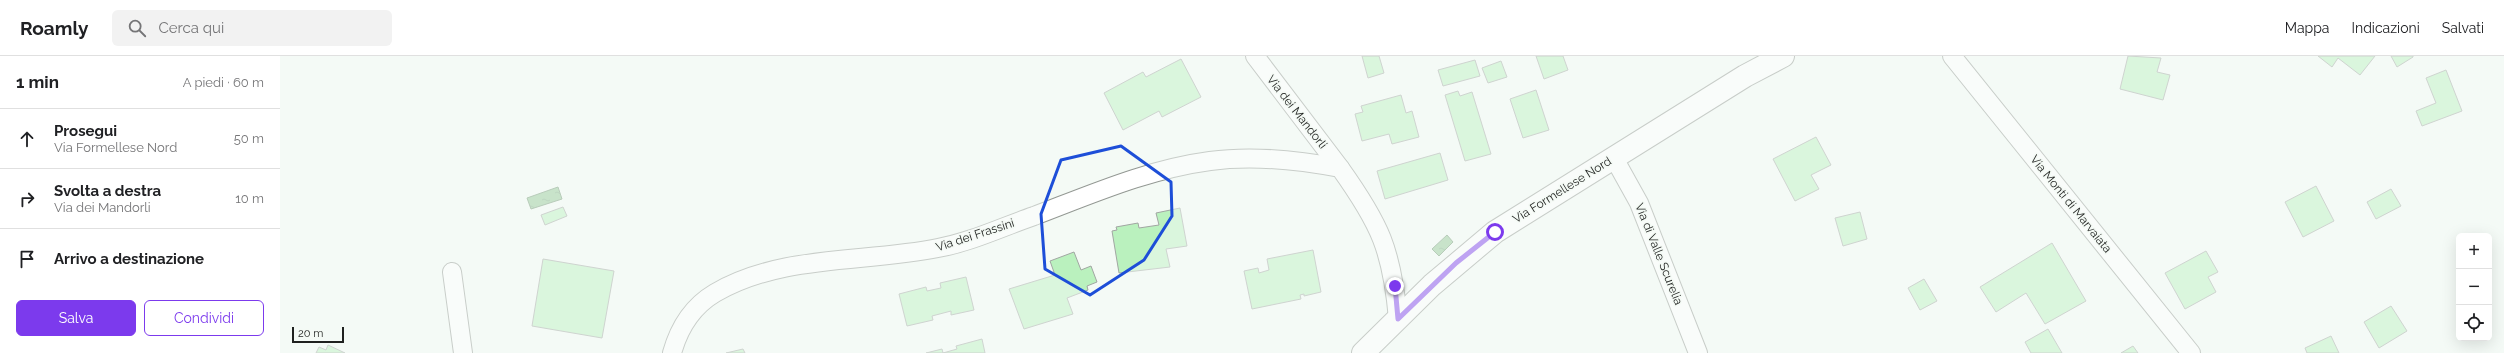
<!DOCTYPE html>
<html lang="it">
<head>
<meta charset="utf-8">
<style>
	:root { --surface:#fff; --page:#f2f2f2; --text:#202124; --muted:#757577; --line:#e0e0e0; --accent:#7c3aed }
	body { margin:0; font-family:Raleway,sans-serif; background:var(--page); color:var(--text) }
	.controls { position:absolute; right:12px; bottom:12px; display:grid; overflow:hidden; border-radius:6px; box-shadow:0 4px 16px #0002 }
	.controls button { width:36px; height:36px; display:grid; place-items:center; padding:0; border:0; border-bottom:1px solid var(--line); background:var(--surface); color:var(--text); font:20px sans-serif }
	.scale { position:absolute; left:12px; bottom:10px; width:52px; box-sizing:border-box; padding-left:4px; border:2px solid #1f211f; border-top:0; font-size:11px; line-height:14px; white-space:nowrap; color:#1f211f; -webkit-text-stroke:3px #f4faf5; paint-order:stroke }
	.stop { position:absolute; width:12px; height:12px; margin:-9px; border:3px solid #7c3aed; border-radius:50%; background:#fff }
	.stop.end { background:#7c3aed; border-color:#fff; box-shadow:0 1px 4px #0008 }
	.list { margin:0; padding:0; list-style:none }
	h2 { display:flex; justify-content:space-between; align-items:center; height:52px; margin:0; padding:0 16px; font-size:17px }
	h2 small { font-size:13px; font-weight:400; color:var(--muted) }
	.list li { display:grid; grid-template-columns:26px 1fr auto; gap:12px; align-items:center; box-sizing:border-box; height:60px; padding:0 16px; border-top:1px solid var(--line) }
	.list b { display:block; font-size:15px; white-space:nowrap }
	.list p { margin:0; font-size:13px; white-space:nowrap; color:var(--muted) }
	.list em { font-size:13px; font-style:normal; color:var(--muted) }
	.actions { display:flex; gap:8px; padding:12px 16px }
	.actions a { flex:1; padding:9px 0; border:1px solid var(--accent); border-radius:6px; text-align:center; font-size:14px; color:var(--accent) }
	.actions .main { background:var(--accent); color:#fff }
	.icon { flex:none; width:22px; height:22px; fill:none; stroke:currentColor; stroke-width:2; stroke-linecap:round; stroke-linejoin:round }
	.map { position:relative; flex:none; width:2224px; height:297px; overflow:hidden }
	header { display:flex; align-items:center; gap:24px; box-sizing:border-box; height:56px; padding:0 20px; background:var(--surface); border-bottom:1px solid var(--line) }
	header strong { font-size:19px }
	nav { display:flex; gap:22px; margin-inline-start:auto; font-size:14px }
	.search { width:280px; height:36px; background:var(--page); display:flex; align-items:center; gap:10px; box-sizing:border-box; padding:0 14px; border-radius:6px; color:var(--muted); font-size:15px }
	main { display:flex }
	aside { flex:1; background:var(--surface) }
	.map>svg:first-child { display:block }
	.water { fill:url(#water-ripples); stroke:#709572 }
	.building { fill:#baf1be; stroke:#a1a6a2 }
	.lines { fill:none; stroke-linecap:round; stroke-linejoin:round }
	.minor-casing { stroke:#939893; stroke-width:20 }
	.tertiary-casing { stroke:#939893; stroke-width:24 }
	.minor { stroke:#fff; stroke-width:18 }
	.tertiary { stroke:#fff; stroke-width:22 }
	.route { stroke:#7c3aed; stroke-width:5 }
	.marked { fill:none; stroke:#1d4ed8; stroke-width:3; stroke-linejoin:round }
	.labels { text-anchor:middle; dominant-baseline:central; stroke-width:3; stroke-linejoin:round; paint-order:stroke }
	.street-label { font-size:12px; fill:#1f211f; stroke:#f4faf5 }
</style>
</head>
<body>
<header>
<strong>Roamly</strong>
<div class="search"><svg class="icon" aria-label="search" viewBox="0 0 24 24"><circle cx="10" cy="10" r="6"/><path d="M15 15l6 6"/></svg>Cerca qui</div>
<nav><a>Mappa</a><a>Indicazioni</a><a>Salvati</a></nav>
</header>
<main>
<aside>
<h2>1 min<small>A piedi · 60 m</small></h2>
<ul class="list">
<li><svg class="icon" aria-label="ahead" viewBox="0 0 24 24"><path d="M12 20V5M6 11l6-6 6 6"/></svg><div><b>Prosegui</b><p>Via Formellese Nord</p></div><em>50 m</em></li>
<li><svg class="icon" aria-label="right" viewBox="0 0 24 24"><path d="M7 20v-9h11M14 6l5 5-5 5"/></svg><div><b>Svolta a destra</b><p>Via dei Mandorli</p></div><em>10 m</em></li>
<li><svg class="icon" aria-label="arrive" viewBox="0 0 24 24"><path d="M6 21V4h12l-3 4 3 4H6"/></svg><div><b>Arrivo a destinazione</b></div></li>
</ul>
<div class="actions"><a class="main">Salva</a><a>Condividi</a></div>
</aside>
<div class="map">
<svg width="2224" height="297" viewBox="0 0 2224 297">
	<defs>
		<pattern id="water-ripples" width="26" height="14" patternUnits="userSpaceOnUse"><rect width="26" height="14" fill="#92c796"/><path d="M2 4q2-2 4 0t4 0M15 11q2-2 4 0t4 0" fill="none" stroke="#7dab81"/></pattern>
	</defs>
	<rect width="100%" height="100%" fill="#f4faf5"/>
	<g class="water">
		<path d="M 278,131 L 282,143 L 251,153 L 247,142 Z"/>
		<path d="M 1167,179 L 1173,186 L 1159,200 L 1152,193 Z"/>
	</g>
	<g class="building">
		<path d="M 1082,0 L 1099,0 L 1104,17 L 1088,22 Z"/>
		<path d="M 1256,0 L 1283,0 L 1288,14 L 1264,23 Z"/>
		<path d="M 1848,0 L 1881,2 L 1877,16 L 1890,19 L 1883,44 L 1840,33 Z"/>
		<path d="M 2038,0 L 2095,0 L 2080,19 L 2058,2 L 2052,11 Z"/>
		<path d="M 2111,0 L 2133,0 L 2133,1 L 2117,11 Z"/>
		<path d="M 901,3 L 921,41 L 882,61 L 879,55 L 843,74 L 824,37 L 863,16 L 866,21 Z"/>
		<path d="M 1195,4 L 1200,20 L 1163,30 L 1158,14 Z"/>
		<path d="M 1221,5 L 1227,21 L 1208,27 L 1202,12 Z"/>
		<path d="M 2166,14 L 2182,55 L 2142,70 L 2136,55 L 2156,47 L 2146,22 Z"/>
		<path d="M 1256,34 L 1269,74 L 1243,82 L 1230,43 Z"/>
		<path d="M 1178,35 L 1180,40 L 1192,36 L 1211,98 L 1185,105 L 1165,39 Z"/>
		<path d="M 1121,39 L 1126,57 L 1132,55 L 1139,81 L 1112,88 L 1109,78 L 1082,85 L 1075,58 L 1083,56 L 1081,50 Z"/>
		<path d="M 1536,81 L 1551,109 L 1531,119 L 1539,133 L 1515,145 L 1493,103 Z"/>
		<path d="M 1160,97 L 1168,124 L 1105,143 L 1097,115 Z"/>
		<path d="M 2036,130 L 2054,165 L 2023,181 L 2005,146 Z"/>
		<path d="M 2111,133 L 2121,150 L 2096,163 L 2087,146 Z"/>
		<path d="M 283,151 L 287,160 L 265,169 L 261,159 Z"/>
		<path d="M 900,152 L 907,190 L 886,193 L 890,211 L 839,217 L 832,175 L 837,174 L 836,171 L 858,167 L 859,172 L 879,169 L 876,157 Z"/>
		<path d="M 1580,156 L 1587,183 L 1563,190 L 1555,162 Z"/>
		<path d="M 1772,187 L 1806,245 L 1765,268 L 1746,237 L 1716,256 L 1700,231 Z"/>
		<path d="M 1033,194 L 1041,236 L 1024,240 L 1024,238 L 1020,239 L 1021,243 L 972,253 L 964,215 L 978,212 L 979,217 L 989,214 L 987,203 Z"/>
		<path d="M 1926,195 L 1938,216 L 1928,221 L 1936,236 L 1905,253 L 1885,217 Z"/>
		<path d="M 794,196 L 801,214 L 811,210 L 817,226 L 807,230 L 808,234 L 787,242 L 793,258 L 744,273 L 729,233 L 775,219 L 770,205 Z"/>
		<path d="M 263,203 L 334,215 L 322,282 L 252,270 Z"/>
		<path d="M 686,221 L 694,254 L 671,259 L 671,255 L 652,260 L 653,264 L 627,270 L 619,238 L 646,231 L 647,235 L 661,232 L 660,227 Z"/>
		<path d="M 1644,223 L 1657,245 L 1640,254 L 1628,232 Z"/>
		<path d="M 2111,250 L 2127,275 L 2099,292 L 2084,266 Z"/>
		<path d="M 1768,273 L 1782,297 L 1751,297 L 1745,286 Z"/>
		<path d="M 2051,280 L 2059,297 L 2027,297 L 2025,292 Z"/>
		<path d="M 702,283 L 705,297 L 646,297 L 662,293 L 663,297 L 677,293 L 676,290 Z"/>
		<path d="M 48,289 L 65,297 L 36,297 L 39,291 L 46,294 Z"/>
		<path d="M 1853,290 L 1858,297 L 1841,297 Z"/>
		<path d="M 463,293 L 465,297 L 446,297 Z"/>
	</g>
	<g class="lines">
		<g class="minor-casing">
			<g id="minor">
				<path d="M 975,0 L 1060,112"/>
				<path d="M 1672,0 L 1911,297"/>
				<path d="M 1334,102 L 1359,147 L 1418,297"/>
				<path d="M 172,216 L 183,297"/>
				<path d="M 392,297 C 399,272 413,250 435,237 C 502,198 584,207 658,192 C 691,186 722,171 754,160 C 812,138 869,113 930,105 C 973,99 1018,104 1060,112 C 1100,168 1112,194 1118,263"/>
			</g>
		</g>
		<g class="tertiary-casing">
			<path id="tertiary" d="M 1083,297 L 1152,229 L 1215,176 L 1465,20 L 1503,0"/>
		</g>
		<use href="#minor" class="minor"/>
		<use href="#tertiary" class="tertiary"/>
	</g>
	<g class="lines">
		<path class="route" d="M 1115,230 L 1118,263 L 1176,207 L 1215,176"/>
	</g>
	<path d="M0 0H2224V297H0ZM 841,90 L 891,126 L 892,160 L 864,204 L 810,239 L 765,213 L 761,158 L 781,104 Z" fill="#f4faf5" fill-opacity=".55" fill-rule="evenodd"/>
	<path class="marked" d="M 841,90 L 891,126 L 892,160 L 864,204 L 810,239 L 765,213 L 761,158 L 781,104 Z"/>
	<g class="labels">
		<g class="street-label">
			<text transform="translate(1017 56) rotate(52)">Via dei Mandorli</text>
			<text transform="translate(1282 134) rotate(-32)">Via Formellese Nord</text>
			<text transform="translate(1791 148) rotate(51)">Via Monti di Marvaiata</text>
			<text transform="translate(695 179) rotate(-18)">Via dei Frassini</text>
			<text transform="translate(1379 198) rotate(68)">Via di Valle Scurelia</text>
		</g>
	</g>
</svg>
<div class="controls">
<button>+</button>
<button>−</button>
<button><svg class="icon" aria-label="locate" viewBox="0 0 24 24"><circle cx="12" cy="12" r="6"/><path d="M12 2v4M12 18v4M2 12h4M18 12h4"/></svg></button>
</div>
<div class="scale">20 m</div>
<div class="stop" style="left:1215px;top:176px"></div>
<div class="stop end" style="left:1115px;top:230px"></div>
</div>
</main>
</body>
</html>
